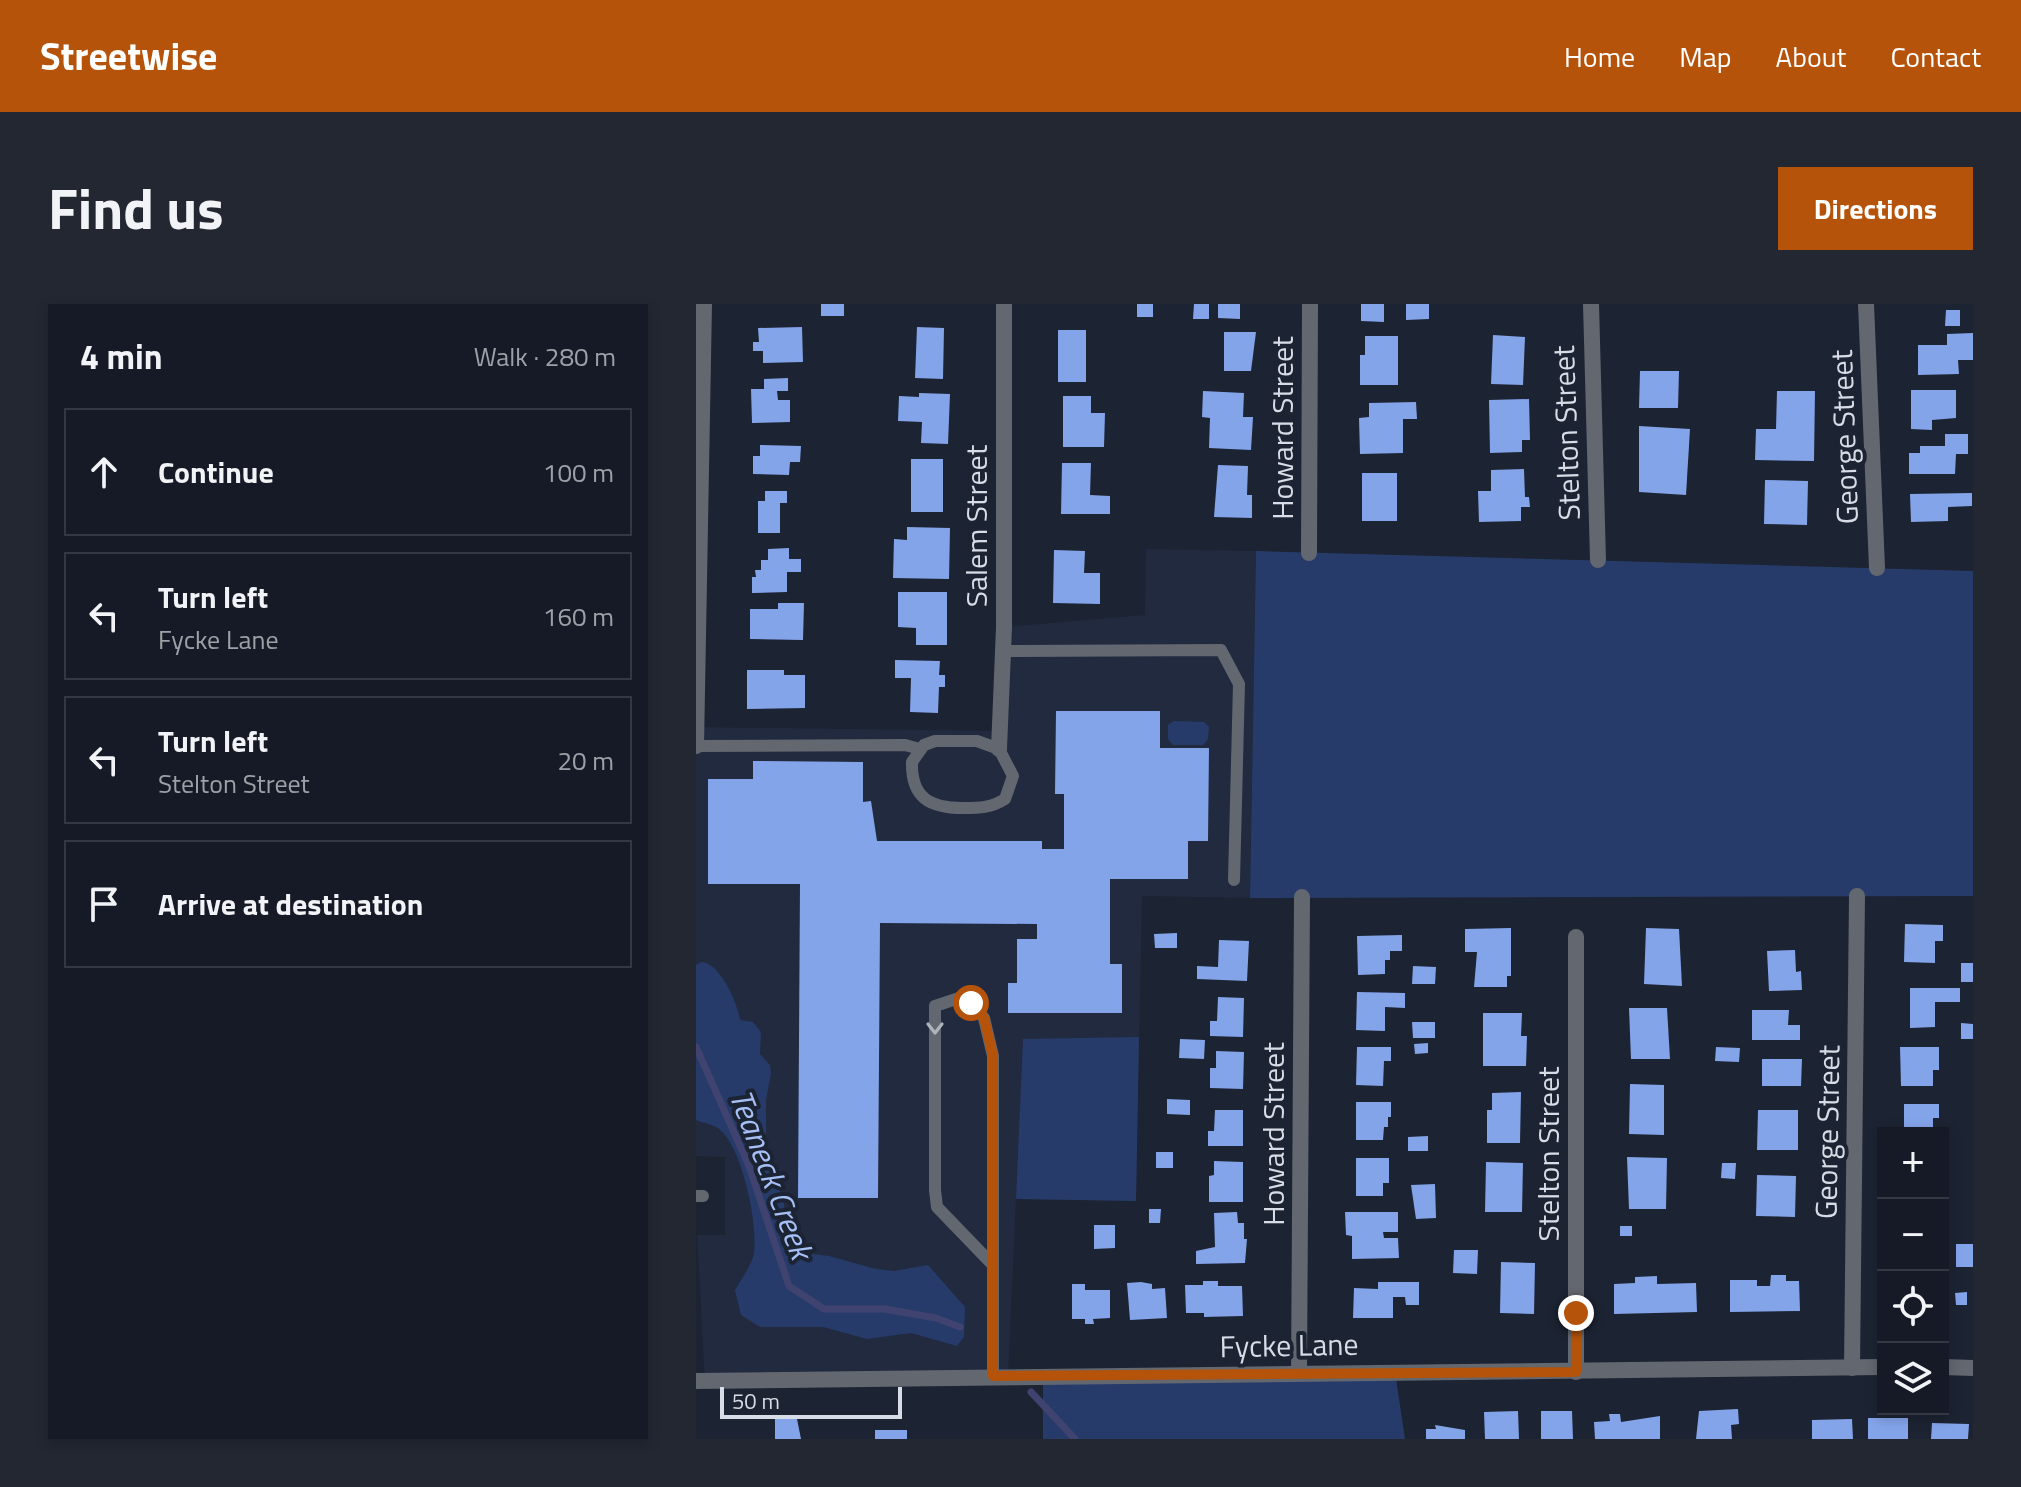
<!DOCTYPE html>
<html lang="en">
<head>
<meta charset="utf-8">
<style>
	:root { --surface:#151a26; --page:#222732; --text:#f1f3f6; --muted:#9da1a7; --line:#343843; --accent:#b45309 }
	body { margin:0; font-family:"Titillium Web",sans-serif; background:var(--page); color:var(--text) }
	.controls { position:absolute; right:24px; bottom:24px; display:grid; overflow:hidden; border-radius:0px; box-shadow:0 4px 12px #0003 }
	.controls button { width:72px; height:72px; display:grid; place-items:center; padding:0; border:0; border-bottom:2px solid var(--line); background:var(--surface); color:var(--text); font:40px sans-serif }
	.scale { position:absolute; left:24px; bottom:20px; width:182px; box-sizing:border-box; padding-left:8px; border:4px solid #d7dce6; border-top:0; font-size:22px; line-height:28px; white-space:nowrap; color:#d7dce6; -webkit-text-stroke:6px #1c2332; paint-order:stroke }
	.stop { position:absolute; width:24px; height:24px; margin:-18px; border:6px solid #b45309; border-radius:50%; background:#fff }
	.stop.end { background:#b45309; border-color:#fff; box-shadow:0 2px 8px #0008 }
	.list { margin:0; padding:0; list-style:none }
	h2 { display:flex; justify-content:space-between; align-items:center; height:104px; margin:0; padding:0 32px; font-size:34px }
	h2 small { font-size:26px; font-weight:400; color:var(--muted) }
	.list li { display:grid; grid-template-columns:52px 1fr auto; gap:24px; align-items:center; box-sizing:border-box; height:128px; margin:0 16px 16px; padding:0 16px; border:2px solid var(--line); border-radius:0px }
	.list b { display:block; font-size:30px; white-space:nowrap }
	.list p { margin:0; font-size:26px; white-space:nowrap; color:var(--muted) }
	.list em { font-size:26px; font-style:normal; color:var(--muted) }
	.icon { flex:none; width:44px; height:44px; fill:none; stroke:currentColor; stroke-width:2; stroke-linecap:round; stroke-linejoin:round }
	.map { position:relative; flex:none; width:1277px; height:1135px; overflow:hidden; border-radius:0px }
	header { display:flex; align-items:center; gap:48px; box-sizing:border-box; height:112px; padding:0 40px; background:var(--accent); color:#fff }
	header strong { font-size:38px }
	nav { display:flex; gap:44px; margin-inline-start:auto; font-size:28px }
	.intro { display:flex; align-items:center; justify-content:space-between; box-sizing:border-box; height:192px; padding:0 48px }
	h1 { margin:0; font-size:56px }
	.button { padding:20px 36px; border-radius:0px; background:var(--accent); color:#fff; font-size:28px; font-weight:700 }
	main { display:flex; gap:48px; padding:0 48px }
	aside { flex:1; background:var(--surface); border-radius:0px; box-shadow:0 4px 12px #0003 }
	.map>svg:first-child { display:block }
	.built { fill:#212a3f }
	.green { fill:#273b6a }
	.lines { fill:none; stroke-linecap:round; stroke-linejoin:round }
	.stream { stroke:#40436f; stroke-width:7 }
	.building { fill:#84a4ea }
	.service { stroke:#63676f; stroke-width:12 }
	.minor { stroke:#63676f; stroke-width:16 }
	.oneway { stroke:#aeb3bc }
	.route { stroke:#b45309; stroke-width:10 }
	.labels { text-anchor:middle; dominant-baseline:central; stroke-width:8; stroke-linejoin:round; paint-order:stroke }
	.street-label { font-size:30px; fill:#d7dce6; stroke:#1c2332 }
	.water-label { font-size:32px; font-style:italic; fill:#a6c0f7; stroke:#1c2332 }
</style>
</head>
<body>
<header>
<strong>Streetwise</strong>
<nav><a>Home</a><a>Map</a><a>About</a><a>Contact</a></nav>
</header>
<div class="intro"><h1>Find us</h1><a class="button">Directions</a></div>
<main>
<aside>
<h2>4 min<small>Walk · 280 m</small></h2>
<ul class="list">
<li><svg class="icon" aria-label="ahead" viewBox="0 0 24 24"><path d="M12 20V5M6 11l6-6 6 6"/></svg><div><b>Continue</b></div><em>100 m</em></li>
<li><svg class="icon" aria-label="left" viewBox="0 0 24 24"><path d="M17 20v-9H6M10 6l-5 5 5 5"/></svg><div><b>Turn left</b><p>Fycke Lane</p></div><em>160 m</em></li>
<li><svg class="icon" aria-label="left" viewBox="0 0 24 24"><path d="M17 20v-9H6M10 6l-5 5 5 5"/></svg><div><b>Turn left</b><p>Stelton Street</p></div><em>20 m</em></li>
<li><svg class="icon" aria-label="arrive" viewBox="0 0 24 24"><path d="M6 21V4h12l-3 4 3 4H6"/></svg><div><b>Arrive at destination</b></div></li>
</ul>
</aside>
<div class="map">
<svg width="1277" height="1135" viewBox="0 0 1277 1135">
	<rect width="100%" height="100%" fill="#1c2332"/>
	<path class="built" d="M 450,245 L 560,247 L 554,594 L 446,592 L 440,897 L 320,895 L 312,1071 L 9,1077 L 1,931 L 29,931 L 29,853 L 0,852 L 0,423 L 304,427 L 308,323 L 449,311 Z"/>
	<g class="green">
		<path d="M 560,247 L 1277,267 L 1277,592 L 554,594 Z"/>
		<path d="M 478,417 L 508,418 L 513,423 L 512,435 L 507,441 L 477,441 L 472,435 L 472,421 Z"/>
		<path d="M 5,658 C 24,658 42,700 44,716 L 57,718 L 65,728 L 64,750 L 74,761 L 75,769 L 70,796 L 70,837 L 88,900 L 90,925 L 100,931 L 106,949 L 133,952 L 180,965 L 198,967 L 232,961 L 269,1003 L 268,1033 L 261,1042 L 215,1029 L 171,1035 L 127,1023 L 64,1023 L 45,1011 L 39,986 C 45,976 57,959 58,948 C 62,920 46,842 23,825 C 17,820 7,819 0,816 L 0,661 Z"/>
		<path d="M 443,733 L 440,897 L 320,895 L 327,735 Z"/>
		<path d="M 699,1068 L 709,1135 L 347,1135 L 347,1071 Z"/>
	</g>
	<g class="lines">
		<g class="stream">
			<path d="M 0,743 L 53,862 L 93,982 L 128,1005 L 189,1005 L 240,1014 L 264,1023"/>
			<path d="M 335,1088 L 379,1135"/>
		</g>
	</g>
	<g class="building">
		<rect x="125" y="0" width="23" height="12"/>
		<rect x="441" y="0" width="16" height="13"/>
		<path d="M 498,0 L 513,0 L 513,15 L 497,15 Z"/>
		<path d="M 522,0 L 544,0 L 544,15 L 522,14 Z"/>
		<path d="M 665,0 L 688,0 L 688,18 L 665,17 Z"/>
		<path d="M 710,0 L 733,0 L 733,15 L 710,16 Z"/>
		<path d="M 1250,6 L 1264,6 L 1264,22 L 1249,22 Z"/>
		<path d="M 106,23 L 107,58 L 67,59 L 67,47 L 57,47 L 57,38 L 63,38 L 62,24 Z"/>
		<path d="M 221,23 L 248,24 L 247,75 L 219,74 Z"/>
		<rect x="362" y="26" width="28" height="52"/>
		<path d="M 528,28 L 560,28 L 555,67 L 528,67 Z"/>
		<path d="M 1277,29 L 1277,56 L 1262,56 L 1263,70 L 1222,71 L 1222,41 L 1251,41 L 1251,30 Z"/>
		<path d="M 797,31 L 829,33 L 827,81 L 795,80 Z"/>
		<path d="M 669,32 L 702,32 L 702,81 L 664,81 L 664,51 L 669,51 Z"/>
		<path d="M 944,67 L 983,67 L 982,104 L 943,104 Z"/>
		<path d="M 92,74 L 92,87 L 81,87 L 82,96 L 94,96 L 94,118 L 56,119 L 55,85 L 68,85 L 68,75 Z"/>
		<path d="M 1215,86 L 1260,86 L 1260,114 L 1236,116 L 1236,126 L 1215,125 Z"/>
		<path d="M 507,87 L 548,89 L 547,113 L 557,113 L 555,146 L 513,144 L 514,114 L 506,113 Z"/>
		<path d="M 1081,87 L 1119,87 L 1118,157 L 1059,156 L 1060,125 L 1080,125 Z"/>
		<path d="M 223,89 L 254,90 L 252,140 L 225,139 L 226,118 L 202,117 L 203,92 L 223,93 Z"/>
		<path d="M 367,92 L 395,92 L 395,109 L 409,109 L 408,143 L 367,143 Z"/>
		<path d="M 833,95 L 834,136 L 826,136 L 826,148 L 794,149 L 793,96 Z"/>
		<path d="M 720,98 L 721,115 L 707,115 L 707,149 L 664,150 L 663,114 L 673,113 L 673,99 Z"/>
		<path d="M 943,122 L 994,125 L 990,191 L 943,188 Z"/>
		<path d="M 1249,130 L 1272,130 L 1272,150 L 1260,150 L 1259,170 L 1213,170 L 1213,149 L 1224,149 L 1224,142 L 1249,142 Z"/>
		<path d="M 64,141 L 105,142 L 104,158 L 94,158 L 93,171 L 57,170 L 57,152 L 64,152 Z"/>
		<rect x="215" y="155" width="32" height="53"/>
		<path d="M 366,159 L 395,159 L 394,191 L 414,192 L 414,210 L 365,210 Z"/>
		<path d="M 522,161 L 552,162 L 551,191 L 556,191 L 556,214 L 518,213 Z"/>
		<path d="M 828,165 L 829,193 L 833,193 L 834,203 L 825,203 L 825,217 L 783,218 L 782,187 L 795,187 L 795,166 Z"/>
		<rect x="666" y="169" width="35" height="48"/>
		<path d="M 1069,176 L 1112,177 L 1111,221 L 1068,220 Z"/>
		<path d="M 69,187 L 91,187 L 91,199 L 84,199 L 84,229 L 62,229 L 62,197 L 69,197 Z"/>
		<path d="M 1276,189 L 1276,202 L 1252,203 L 1252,217 L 1215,218 L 1214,190 Z"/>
		<path d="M 211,223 L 254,224 L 253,275 L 197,274 L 198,235 L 211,236 Z"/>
		<path d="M 93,244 L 93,255 L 105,255 L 105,268 L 91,268 L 91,288 L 56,289 L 56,273 L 60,273 L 59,266 L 65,266 L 65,256 L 72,256 L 72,245 Z"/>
		<path d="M 358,246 L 389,247 L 388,269 L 404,269 L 404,300 L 357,299 Z"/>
		<path d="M 202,288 L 251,288 L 251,341 L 220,341 L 220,324 L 202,323 Z"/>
		<path d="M 82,299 L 108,299 L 107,336 L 54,335 L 54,305 L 82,305 Z"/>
		<path d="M 199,356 L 244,357 L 243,371 L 249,371 L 249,383 L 243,383 L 242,409 L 214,408 L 215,374 L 199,374 Z"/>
		<path d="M 51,366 L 88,366 L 88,371 L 109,371 L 109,404 L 51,405 Z"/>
		<path d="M 360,407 L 464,407 L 464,444 L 513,444 L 512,537 L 492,537 L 492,575 L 414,575 L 414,660 L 426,660 L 426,709 L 312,709 L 312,679 L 321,679 L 321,635 L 341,635 L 341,620 L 184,619 L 182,894 L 102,894 L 104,580 L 12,580 L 12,475 L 57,475 L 57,457 L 167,458 L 167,498 L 175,497 L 181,537 L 346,537 L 346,545 L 368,545 L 368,490 L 359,490 Z"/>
		<path d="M 1209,620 L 1247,621 L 1247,637 L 1239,637 L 1239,659 L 1208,658 Z"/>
		<path d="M 815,624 L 815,672 L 811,672 L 811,683 L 778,683 L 781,648 L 769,648 L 769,625 Z"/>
		<path d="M 950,624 L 983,625 L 986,682 L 948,680 Z"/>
		<path d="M 481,629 L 481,644 L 459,644 L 458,630 Z"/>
		<path d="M 706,631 L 706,647 L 694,647 L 694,656 L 689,656 L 689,670 L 662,671 L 661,632 Z"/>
		<path d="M 523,636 L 553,637 L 551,677 L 501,675 L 501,662 L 522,663 Z"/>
		<path d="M 1099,646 L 1100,668 L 1105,667 L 1106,686 L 1073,687 L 1071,647 Z"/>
		<rect x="1265" y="659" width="12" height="19"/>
		<path d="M 717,662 L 740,663 L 739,680 L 716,680 Z"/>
		<path d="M 1214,684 L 1264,684 L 1264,698 L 1239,698 L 1239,723 L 1214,724 Z"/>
		<path d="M 661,688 L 709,689 L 709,704 L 689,703 L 689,727 L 660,726 Z"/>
		<path d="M 522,693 L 548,694 L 547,733 L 514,732 L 514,717 L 521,717 Z"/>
		<path d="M 933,704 L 971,704 L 974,755 L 935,755 Z"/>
		<path d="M 1056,706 L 1093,706 L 1092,721 L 1104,721 L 1104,736 L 1056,736 Z"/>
		<path d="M 787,709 L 826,709 L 825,732 L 831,732 L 830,762 L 787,762 Z"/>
		<path d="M 716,718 L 739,718 L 739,734 L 717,734 Z"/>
		<path d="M 1265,719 L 1277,720 L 1277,735 L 1265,735 Z"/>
		<path d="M 484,735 L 509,736 L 508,755 L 483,754 Z"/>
		<path d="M 732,739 L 732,749 L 719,750 L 718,740 Z"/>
		<path d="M 661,743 L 695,743 L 695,757 L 688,757 L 687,782 L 660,781 Z"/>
		<path d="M 1020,743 L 1044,744 L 1043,758 L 1019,757 Z"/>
		<path d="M 1204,743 L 1243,743 L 1243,766 L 1237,766 L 1237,782 L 1205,782 Z"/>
		<path d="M 520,747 L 548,748 L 547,785 L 514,784 L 514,764 L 520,764 Z"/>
		<path d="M 1066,755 L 1106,755 L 1105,782 L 1066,782 Z"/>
		<path d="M 934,780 L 968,781 L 968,831 L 933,830 Z"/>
		<path d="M 825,788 L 824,839 L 791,839 L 791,806 L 796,806 L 796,789 Z"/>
		<path d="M 471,795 L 494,796 L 494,811 L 471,810 Z"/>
		<path d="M 660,798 L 695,798 L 695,813 L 692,813 L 692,823 L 688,823 L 687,836 L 660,836 Z"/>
		<path d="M 1208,800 L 1243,800 L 1243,814 L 1237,814 L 1237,829 L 1208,829 Z"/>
		<path d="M 519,806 L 547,806 L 547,842 L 512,842 L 512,827 L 518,827 Z"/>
		<path d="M 1062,806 L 1102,806 L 1102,846 L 1061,846 Z"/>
		<path d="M 732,832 L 732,847 L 712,847 L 712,833 Z"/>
		<rect x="460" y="848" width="17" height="16"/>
		<path d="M 931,853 L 971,854 L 970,905 L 933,905 Z"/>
		<path d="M 660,854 L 693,854 L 693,879 L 687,879 L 687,892 L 660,892 Z"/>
		<path d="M 518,857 L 547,858 L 547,898 L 513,898 L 513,872 L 518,871 Z"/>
		<path d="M 790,858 L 827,859 L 826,908 L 789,908 Z"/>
		<path d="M 1026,859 L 1040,859 L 1039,875 L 1025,874 Z"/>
		<path d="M 1061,871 L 1100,872 L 1099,913 L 1060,912 Z"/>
		<path d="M 739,880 L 740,914 L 720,915 L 715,881 Z"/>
		<path d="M 453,905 L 465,905 L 464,919 L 453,919 Z"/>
		<path d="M 541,908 L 542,919 L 548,919 L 548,935 L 551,935 L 549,959 L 500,960 L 500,947 L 519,943 L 518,909 Z"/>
		<path d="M 649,908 L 702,908 L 702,928 L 687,928 L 688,934 L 702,934 L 703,954 L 656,955 L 656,932 L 650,931 Z"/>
		<path d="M 398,921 L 419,921 L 419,944 L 398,945 Z"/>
		<rect x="924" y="922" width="12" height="10"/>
		<rect x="1260" y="940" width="17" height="23"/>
		<path d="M 758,946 L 782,946 L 781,970 L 757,969 Z"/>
		<path d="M 805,958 L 839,959 L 838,1010 L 804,1009 Z"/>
		<path d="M 1075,971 L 1090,971 L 1090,977 L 1103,977 L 1104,1007 L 1034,1008 L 1034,976 L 1061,976 L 1061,982 L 1074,982 Z"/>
		<path d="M 961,972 L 961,980 L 1000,979 L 1001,1008 L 918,1010 L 918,980 L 939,979 L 939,973 Z"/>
		<path d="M 507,977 L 522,977 L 522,982 L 546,982 L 547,1012 L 508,1013 L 508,1009 L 490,1009 L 489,981 L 507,981 Z"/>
		<path d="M 445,978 L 456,980 L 456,985 L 469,984 L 471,1014 L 434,1016 L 431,979 Z"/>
		<path d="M 682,978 L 723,978 L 723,1001 L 710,1001 L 709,993 L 697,993 L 697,1014 L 657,1014 L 658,984 L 682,985 Z"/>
		<path d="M 376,980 L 389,980 L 389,986 L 414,986 L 414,1014 L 397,1015 L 398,1020 L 389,1020 L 389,1015 L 376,1015 Z"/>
		<path d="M 1271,988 L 1271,1001 L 1260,1001 L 1259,989 Z"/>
		<path d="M 1042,1105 L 1043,1120 L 1035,1121 L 1036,1135 L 1000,1135 L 1003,1107 Z"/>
		<path d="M 822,1107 L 823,1135 L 789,1135 L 788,1108 Z"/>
		<path d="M 845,1107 L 876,1107 L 877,1135 L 845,1135 Z"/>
		<path d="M 913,1110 L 924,1110 L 925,1118 L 964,1112 L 964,1135 L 899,1135 L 898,1118 L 914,1117 Z"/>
		<rect x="1172" y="1114" width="40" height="21"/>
		<path d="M 79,1115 L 101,1115 L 105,1135 L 79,1135 Z"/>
		<path d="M 1156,1115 L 1157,1135 L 1116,1135 L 1116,1116 Z"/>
		<path d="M 1236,1119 L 1273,1120 L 1272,1135 L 1235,1135 Z"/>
		<path d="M 739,1121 L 769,1126 L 769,1135 L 730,1135 L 730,1125 L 740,1125 Z"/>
		<rect x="179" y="1126" width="32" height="9"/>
	</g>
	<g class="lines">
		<g class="service">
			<path d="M 307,347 L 525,346 L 543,380 L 538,576"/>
			<path d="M 239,437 L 281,437 L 303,445 L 317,472 L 309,495 C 295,504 283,504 267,504 C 234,504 215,494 216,458 L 228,441 Z"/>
			<path d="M 0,442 L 209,441 L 224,445"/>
			<path d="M 0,892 L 7,892"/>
			<path d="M 296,960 L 241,903 L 239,886 L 239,702 L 269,692 L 288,714 L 297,752 L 297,1072"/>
		</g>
		<g class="minor">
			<path d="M 895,0 L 902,256"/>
			<path d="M 1170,0 L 1181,264"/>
			<path d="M 613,249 L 614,0"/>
			<path d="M 0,442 L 8,0"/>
			<path d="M 303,445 L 308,323 L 308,0"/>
			<path d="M 880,633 L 880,1068"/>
			<path d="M 1247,1063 L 1277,1064"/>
			<path d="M 1156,1064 L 1161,592"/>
			<path d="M 603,1068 L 606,593"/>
			<path d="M 0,1077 L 1187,1063"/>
		</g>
	</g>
	<defs><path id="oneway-chevron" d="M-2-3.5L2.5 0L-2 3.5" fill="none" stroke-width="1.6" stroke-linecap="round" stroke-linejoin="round" transform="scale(2)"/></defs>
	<use class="oneway" href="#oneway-chevron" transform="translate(239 724) rotate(90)"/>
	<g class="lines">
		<path class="route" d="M 275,699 L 288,714 L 297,752 L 297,1072 L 880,1068 L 880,1009"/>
	</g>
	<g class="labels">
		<g class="street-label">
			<text transform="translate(586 124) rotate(-90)">Howard Street</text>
			<text transform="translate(870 129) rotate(-92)">Stelton Street</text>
			<text transform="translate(1148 133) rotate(-92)">George Street</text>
			<text transform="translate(280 222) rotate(-90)">Salem Street</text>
			<text transform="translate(1131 828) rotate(-89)">George Street</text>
			<text transform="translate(577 830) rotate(-90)">Howard Street</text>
			<text transform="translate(852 850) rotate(-90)">Stelton Street</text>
			<text transform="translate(593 1041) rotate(-1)">Fycke Lane</text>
		</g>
		<g class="water-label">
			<text transform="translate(76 870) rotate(69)">Teaneck Creek</text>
		</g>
	</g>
</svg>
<div class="controls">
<button>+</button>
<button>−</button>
<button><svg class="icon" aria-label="locate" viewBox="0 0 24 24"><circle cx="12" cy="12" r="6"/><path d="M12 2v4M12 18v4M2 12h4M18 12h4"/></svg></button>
<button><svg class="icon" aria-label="layers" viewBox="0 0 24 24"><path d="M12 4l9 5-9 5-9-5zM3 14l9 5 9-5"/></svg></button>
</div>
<div class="scale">50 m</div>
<div class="stop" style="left:275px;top:699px"></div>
<div class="stop end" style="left:880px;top:1009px"></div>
</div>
</main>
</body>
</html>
